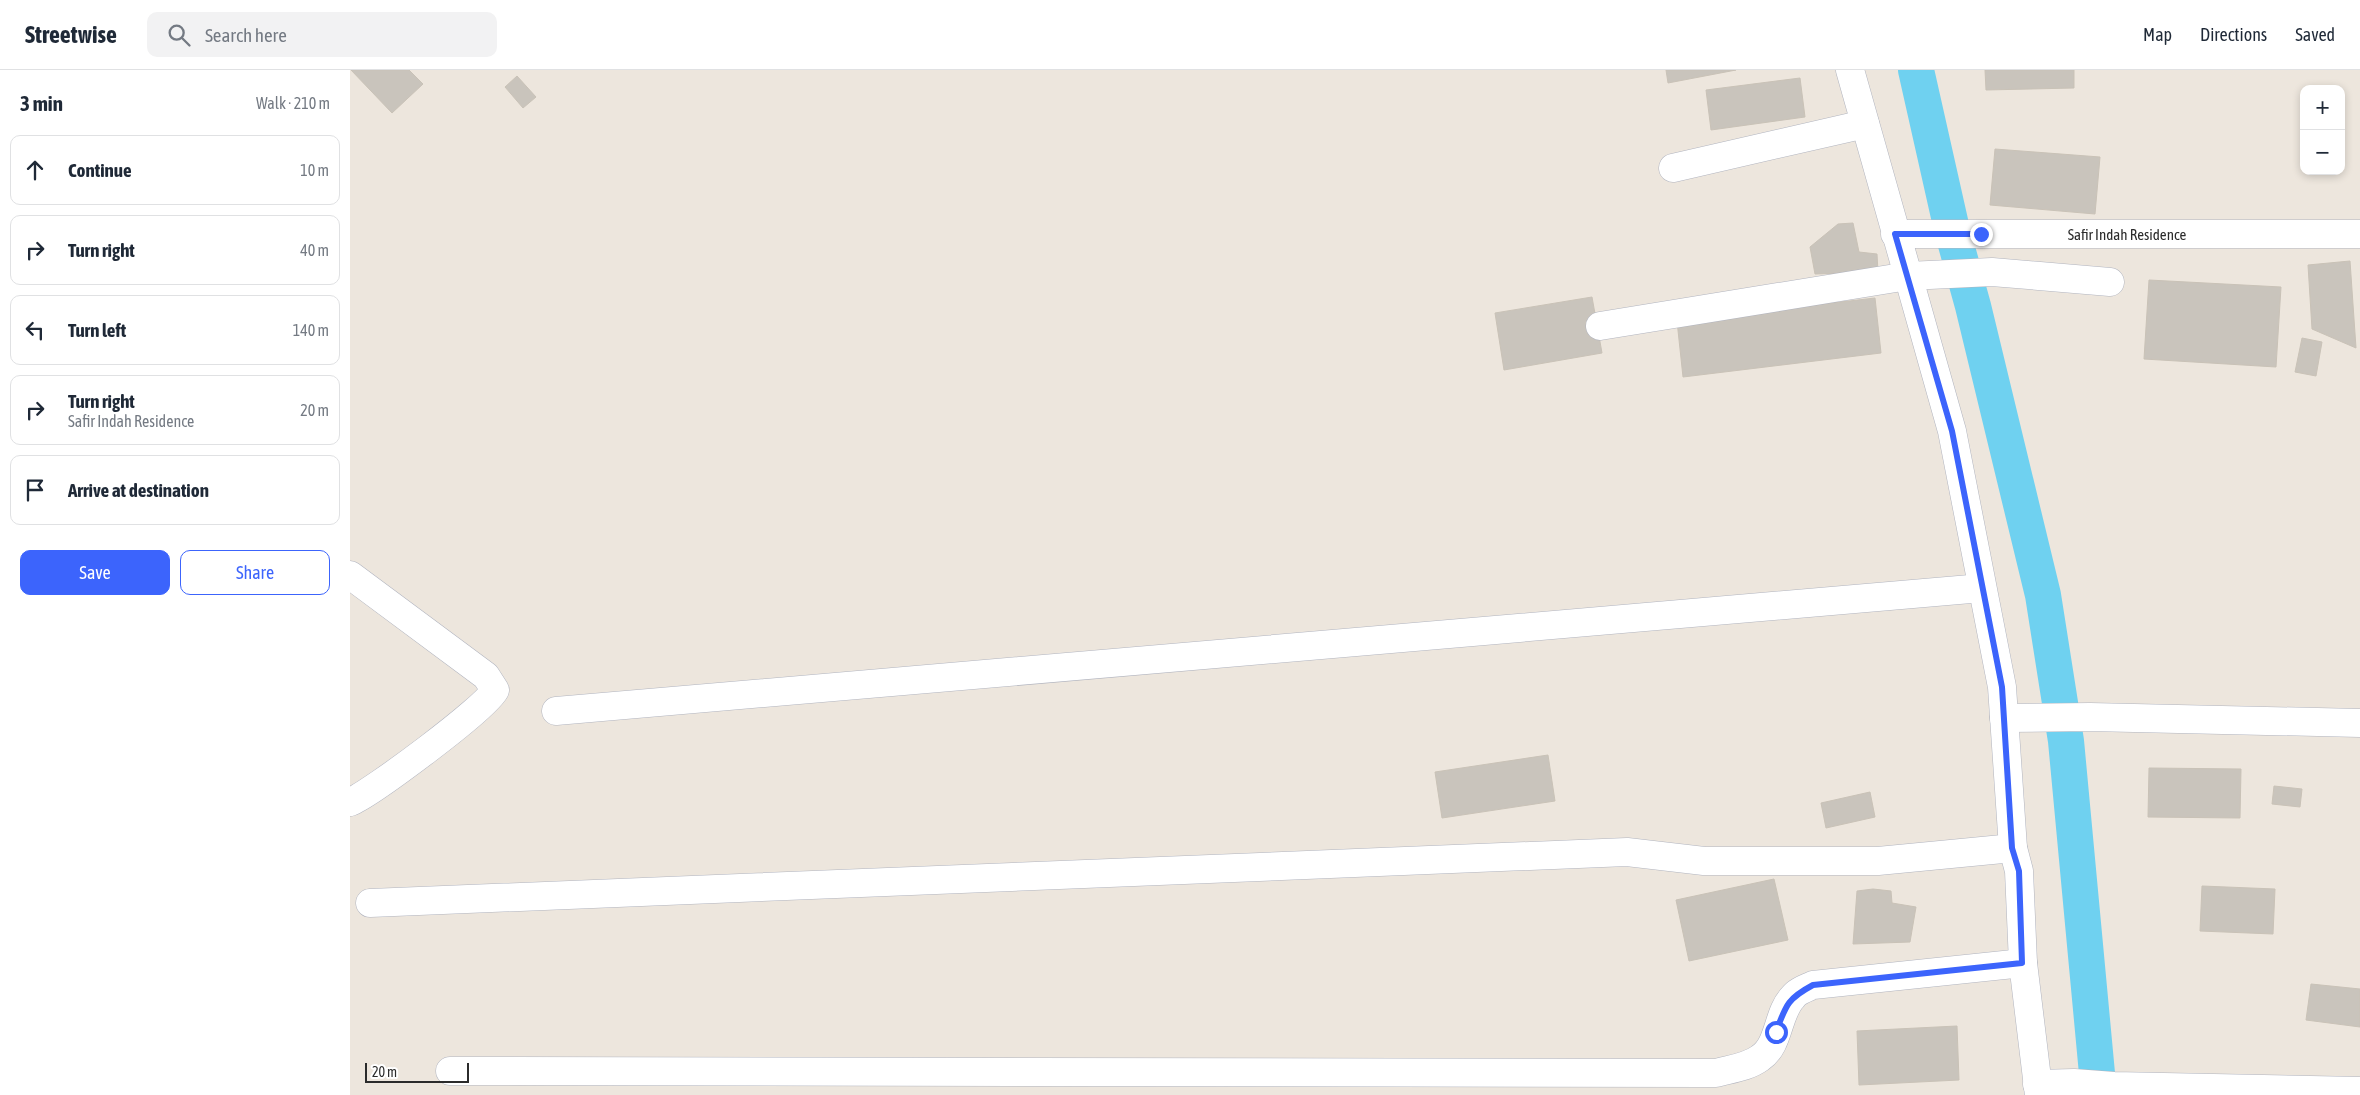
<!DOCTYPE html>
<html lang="en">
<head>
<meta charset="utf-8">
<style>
	:root { --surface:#fff; --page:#f2f2f3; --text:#1f2937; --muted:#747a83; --line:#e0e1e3; --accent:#3c64fc }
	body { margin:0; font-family:"Asap Condensed",sans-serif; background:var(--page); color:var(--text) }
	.controls { position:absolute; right:15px; top:15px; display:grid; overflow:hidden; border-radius:10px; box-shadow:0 2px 8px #0003 }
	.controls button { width:45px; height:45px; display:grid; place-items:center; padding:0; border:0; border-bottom:1px solid var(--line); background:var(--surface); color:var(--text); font:25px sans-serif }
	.scale { position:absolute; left:15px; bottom:12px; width:104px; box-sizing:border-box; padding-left:5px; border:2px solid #2b2b2b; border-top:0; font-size:14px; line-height:18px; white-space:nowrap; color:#2b2b2b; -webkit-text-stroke:4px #fff; paint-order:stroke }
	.stop { position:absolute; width:15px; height:15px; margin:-11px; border:4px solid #3c64fc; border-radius:50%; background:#fff }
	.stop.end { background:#3c64fc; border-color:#fff; box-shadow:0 1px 5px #0008 }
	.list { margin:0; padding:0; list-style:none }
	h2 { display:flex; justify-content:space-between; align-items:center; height:65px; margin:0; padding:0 20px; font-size:21px }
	h2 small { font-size:16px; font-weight:400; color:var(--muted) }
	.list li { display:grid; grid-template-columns:32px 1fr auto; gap:15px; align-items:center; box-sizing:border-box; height:70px; margin:0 10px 10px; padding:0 10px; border:1px solid var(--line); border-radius:10px }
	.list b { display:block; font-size:19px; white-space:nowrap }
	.list p { margin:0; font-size:16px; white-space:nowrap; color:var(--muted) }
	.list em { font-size:16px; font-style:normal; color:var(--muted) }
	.actions { display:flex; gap:10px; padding:15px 20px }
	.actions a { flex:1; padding:11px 0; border:1px solid var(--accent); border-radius:10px; text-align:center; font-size:18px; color:var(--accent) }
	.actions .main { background:var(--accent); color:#fff }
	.icon { flex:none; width:28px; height:28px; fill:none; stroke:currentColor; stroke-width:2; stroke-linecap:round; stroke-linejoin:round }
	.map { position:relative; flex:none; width:2010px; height:1025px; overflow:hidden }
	header { display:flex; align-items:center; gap:30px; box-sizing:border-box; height:70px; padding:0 25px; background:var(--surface); border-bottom:1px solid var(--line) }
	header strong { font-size:24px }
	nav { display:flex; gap:28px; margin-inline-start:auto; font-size:18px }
	.search { width:350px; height:45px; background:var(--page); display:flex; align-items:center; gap:12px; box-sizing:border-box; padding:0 18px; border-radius:10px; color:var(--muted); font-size:19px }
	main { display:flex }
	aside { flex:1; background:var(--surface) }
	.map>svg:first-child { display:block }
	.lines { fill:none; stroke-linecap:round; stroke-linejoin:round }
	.canal { stroke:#6fd1f0; stroke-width:36 }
	.building { fill:#c9c4bc; stroke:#c9c2b7 }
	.minor-casing { stroke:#b1b4bf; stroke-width:29 }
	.minor { stroke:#fff; stroke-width:28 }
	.route { stroke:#3c64fc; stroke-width:6 }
	.labels { text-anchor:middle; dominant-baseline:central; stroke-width:4; stroke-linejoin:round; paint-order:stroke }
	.street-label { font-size:15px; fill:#2b2b2b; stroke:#fff }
</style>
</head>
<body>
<header>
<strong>Streetwise</strong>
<div class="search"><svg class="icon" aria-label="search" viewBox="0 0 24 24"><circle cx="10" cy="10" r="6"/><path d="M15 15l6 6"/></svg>Search here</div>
<nav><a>Map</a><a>Directions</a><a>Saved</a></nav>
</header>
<main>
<aside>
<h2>3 min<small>Walk · 210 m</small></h2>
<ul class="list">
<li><svg class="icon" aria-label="ahead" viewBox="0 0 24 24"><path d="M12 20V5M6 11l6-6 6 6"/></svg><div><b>Continue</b></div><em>10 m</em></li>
<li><svg class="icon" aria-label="right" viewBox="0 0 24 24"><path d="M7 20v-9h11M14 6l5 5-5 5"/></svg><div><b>Turn right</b></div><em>40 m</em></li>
<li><svg class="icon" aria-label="left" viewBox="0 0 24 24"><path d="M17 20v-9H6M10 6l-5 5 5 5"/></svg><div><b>Turn left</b></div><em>140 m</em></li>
<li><svg class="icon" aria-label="right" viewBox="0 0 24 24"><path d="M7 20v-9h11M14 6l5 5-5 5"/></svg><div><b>Turn right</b><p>Safir Indah Residence</p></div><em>20 m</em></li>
<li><svg class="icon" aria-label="arrive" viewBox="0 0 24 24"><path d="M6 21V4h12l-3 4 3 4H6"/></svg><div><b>Arrive at destination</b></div></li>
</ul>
<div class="actions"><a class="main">Save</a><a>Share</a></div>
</aside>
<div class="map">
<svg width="2010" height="1025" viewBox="0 0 2010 1025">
	<rect width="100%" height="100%" fill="#ede6dd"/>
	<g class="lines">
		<path class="canal" d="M 1566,0 L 1602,160 L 1623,236 L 1693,525 L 1716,671 L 1749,1025"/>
	</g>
	<g class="building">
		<path d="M 1,0 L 59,0 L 73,14 L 42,43 Z"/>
		<path d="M 1316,0 L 1386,0 L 1318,13 Z"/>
		<path d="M 1635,0 L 1724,0 L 1724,18 L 1636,20 Z"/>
		<path d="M 167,6 L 186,27 L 173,38 L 155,17 Z"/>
		<path d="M 1450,8 L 1455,47 L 1361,60 L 1356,20 Z"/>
		<path d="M 1645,79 L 1750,87 L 1745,144 L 1640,135 Z"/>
		<path d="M 1503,153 L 1509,182 L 1527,184 L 1528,202 L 1465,204 L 1460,177 L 1488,154 Z"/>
		<path d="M 2000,191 L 2006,278 L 1962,259 L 1958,195 Z"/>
		<path d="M 1799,210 L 1931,217 L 1926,297 L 1794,289 Z"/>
		<path d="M 1242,227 L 1252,283 L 1154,300 L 1145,243 Z"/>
		<path d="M 1525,228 L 1531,283 L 1333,307 L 1327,251 Z"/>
		<path d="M 1952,268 L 1972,272 L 1966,306 L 1945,302 Z"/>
		<path d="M 1198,685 L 1205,731 L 1092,748 L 1085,702 Z"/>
		<path d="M 1799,698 L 1891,699 L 1890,748 L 1798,747 Z"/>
		<path d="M 1924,716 L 1952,719 L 1950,737 L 1922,734 Z"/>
		<path d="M 1520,722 L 1525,747 L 1476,758 L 1471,733 Z"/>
		<path d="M 1424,809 L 1438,870 L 1339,891 L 1326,830 Z"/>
		<path d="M 1852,816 L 1925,819 L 1923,864 L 1850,861 Z"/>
		<path d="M 1523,819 L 1541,821 L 1542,833 L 1566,837 L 1560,872 L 1503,874 L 1507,821 Z"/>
		<path d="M 1961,914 L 2010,919 L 2010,957 L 1956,950 Z"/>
		<path d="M 1607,956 L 1609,1010 L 1509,1015 L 1507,961 Z"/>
	</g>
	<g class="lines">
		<g class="minor-casing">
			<g id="minor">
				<path d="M 1500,0 L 1602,361 L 1652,617 L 1663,778 L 1669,801 L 1673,893 L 1689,1025"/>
				<path d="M 1323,98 L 1515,54"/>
				<path id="s1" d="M 1545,164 L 2010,164"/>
				<path d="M 1250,256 L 1558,206 L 1642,202 L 1760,212"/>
				<path d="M 0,505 L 136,606 L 145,620 C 140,635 19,725 0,732"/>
				<path d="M 206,641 L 1632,518"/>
				<path d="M 1654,648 L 1740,647 L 2010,653"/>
				<path d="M 20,833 L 1277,782 L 1354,791 L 1528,791 L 1663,778"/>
				<path d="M 100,1001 L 1366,1003 C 1381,999 1398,997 1410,988 C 1430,975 1427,943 1443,927 C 1447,921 1457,918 1463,915 L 1673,893"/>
				<path d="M 1687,1014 L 1724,1013 L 1764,1016 L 2010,1021"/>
			</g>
		</g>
		<use href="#minor" class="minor"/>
	</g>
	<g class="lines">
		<path class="route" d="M 1426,962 C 1436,935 1437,929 1463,915 L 1672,893 L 1669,801 L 1662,778 L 1652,617 L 1602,361 L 1545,164 L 1631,164"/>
	</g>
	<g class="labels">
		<g class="street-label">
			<text stroke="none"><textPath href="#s1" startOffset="232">Safir Indah Residence</textPath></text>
		</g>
	</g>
</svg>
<div class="controls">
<button>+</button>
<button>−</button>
</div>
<div class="scale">20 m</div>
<div class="stop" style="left:1426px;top:962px"></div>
<div class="stop end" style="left:1631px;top:164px"></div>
</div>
</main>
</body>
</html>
